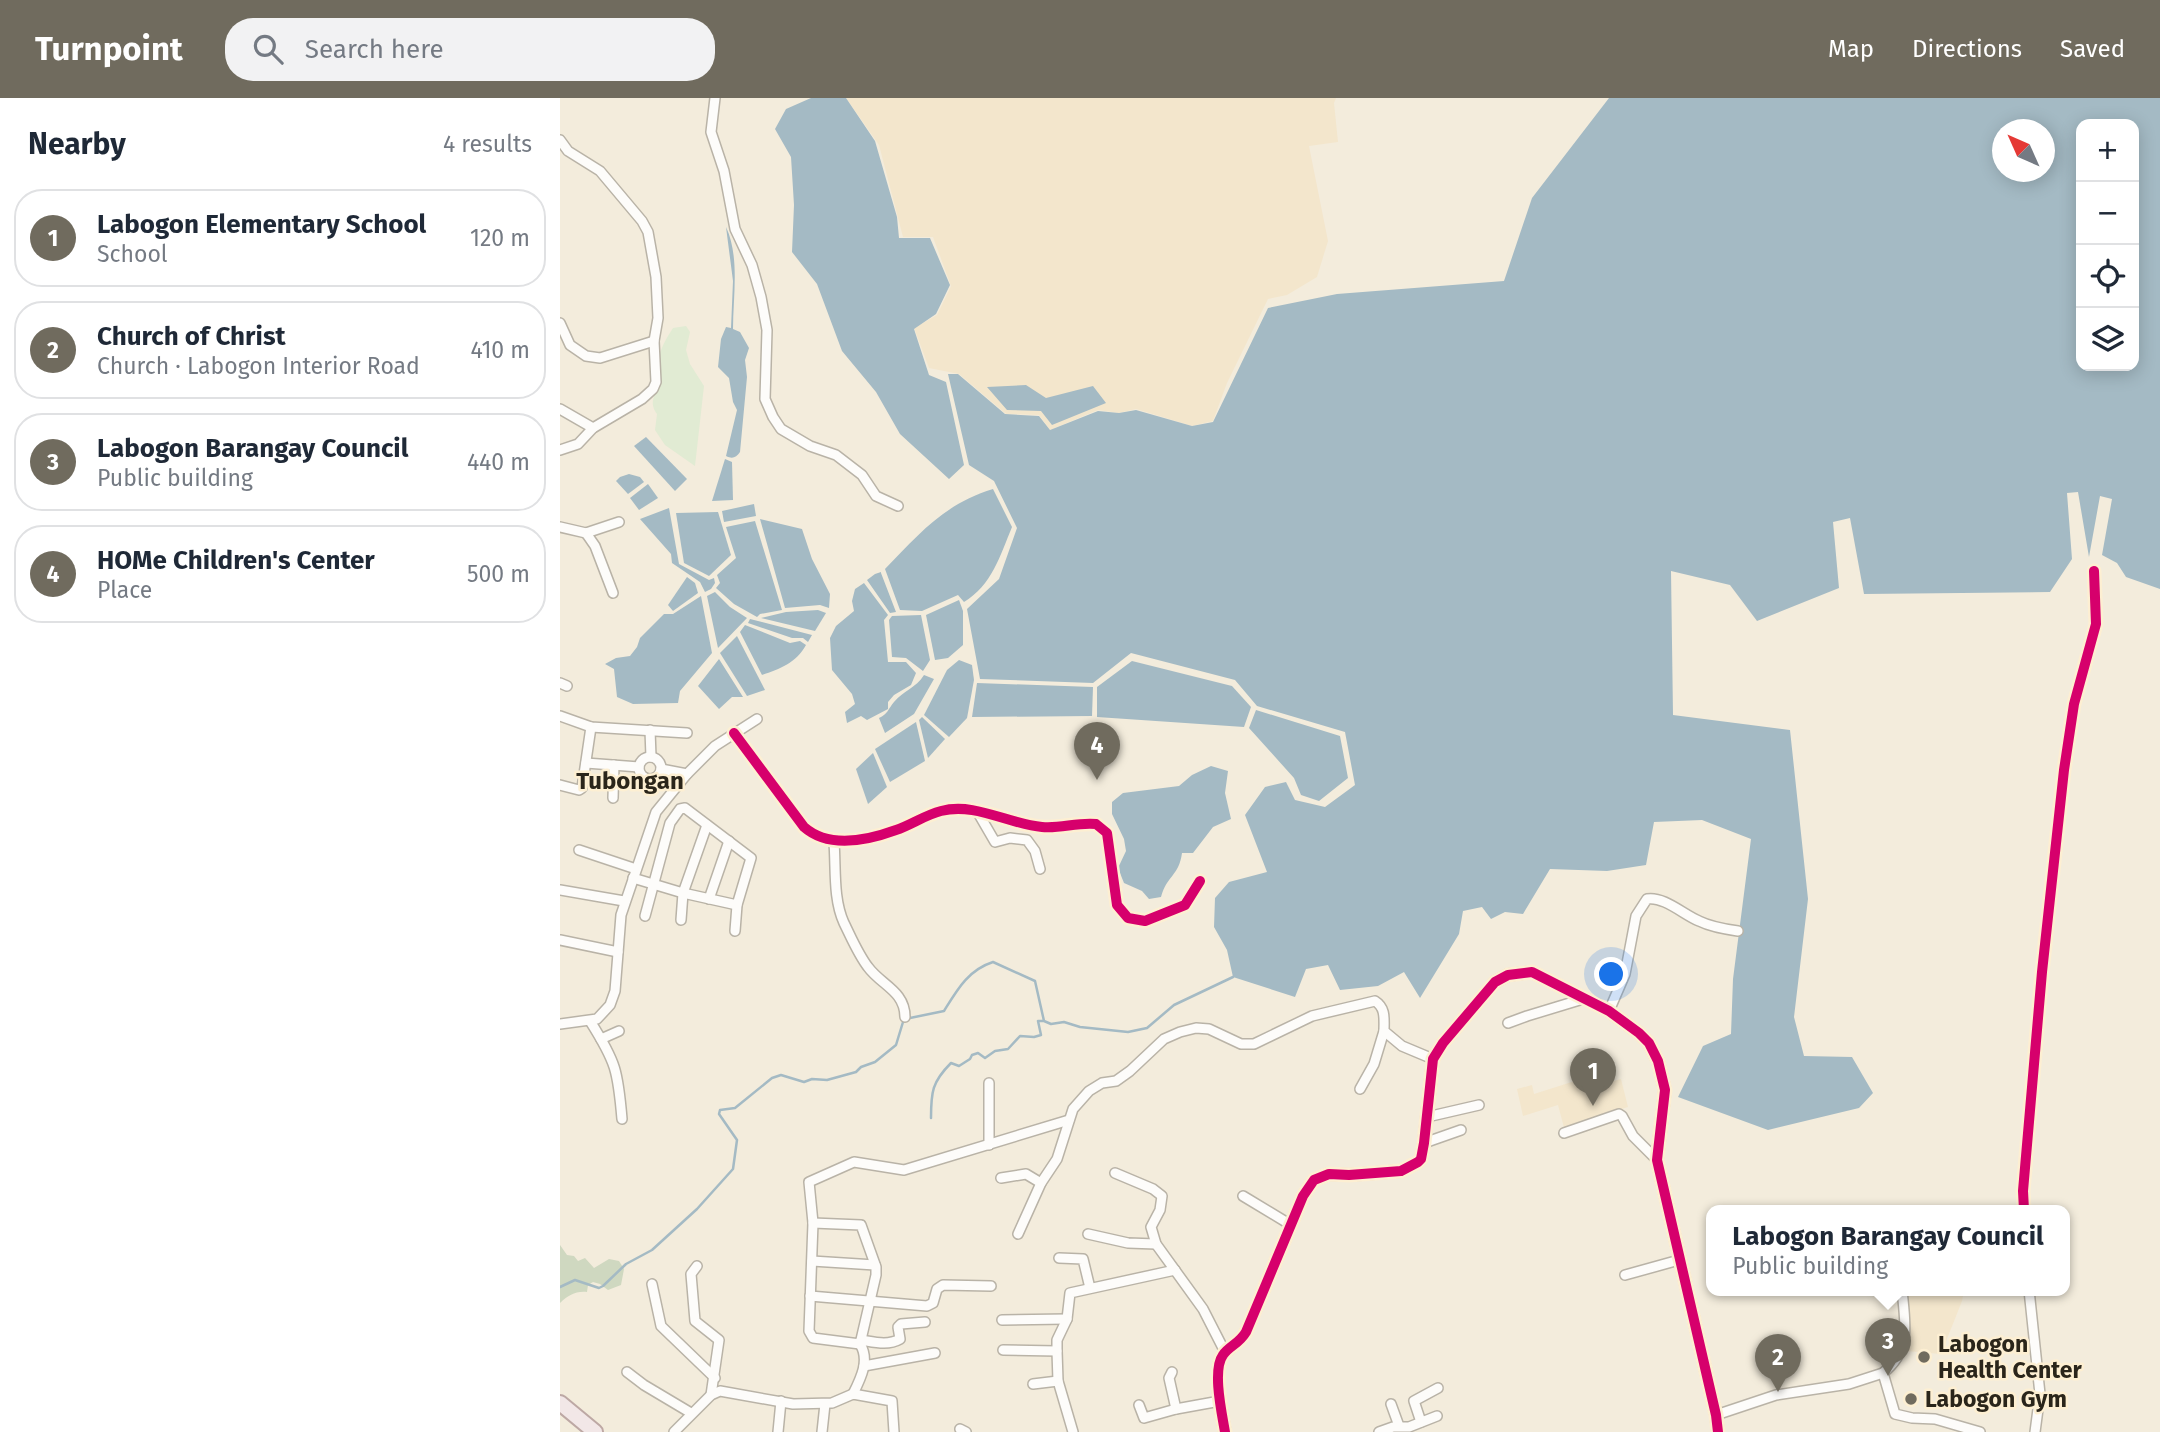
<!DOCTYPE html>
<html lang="en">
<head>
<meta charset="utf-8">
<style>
	:root { --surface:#fff; --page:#f2f2f3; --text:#1f2937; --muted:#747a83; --line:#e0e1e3; --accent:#706b5e }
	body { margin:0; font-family:"Fira Sans",sans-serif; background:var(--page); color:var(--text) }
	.controls { position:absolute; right:21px; top:21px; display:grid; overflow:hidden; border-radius:14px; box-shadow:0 4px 18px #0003 }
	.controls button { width:63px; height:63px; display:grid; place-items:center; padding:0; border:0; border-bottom:2px solid var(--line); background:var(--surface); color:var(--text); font:35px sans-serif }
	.compass { position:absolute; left:1432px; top:21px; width:63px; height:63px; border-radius:50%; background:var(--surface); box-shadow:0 4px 18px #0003; rotate:315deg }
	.you { position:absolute; left:1052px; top:877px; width:24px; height:24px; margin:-18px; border:5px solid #fff; border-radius:50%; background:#1a73e8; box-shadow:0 0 0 10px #1a73e833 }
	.badge { display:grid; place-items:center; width:46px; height:46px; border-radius:50%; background:var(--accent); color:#fff; font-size:23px; font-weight:700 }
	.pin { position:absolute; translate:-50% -58px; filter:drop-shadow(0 2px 4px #0008) }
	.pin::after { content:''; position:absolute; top:37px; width:24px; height:21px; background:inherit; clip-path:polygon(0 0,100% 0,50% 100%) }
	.popup { position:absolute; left:1146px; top:1107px; width:364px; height:91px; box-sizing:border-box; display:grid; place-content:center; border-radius:14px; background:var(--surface); filter:drop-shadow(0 2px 5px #0005); font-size:23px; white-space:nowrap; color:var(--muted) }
	.popup b { font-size:26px; color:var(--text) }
	.popup::after { content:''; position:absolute; left:50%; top:100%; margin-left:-14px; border:14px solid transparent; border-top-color:var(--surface) }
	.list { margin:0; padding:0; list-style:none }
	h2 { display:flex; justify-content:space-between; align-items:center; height:91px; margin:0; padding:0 28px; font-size:30px }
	h2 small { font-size:23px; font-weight:400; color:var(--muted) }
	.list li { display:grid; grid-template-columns:46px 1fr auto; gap:21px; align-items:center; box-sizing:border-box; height:98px; margin:0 14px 14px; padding:0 14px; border:2px solid var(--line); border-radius:28px }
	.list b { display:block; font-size:26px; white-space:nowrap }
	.list p { margin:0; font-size:23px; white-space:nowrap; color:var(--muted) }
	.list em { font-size:23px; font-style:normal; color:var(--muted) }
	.icon { flex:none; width:38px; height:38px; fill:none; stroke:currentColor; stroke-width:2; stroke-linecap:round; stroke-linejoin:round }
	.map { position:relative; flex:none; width:1600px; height:1334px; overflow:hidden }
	header { display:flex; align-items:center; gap:42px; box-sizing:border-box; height:98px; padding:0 35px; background:var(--accent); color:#fff }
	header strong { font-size:33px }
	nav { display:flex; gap:38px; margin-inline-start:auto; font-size:24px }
	.search { width:490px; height:63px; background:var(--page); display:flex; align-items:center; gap:18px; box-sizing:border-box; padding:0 24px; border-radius:28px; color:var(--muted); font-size:26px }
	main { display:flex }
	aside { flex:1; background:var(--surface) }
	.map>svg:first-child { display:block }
	.built { fill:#f3e6cc }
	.green { fill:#e1ebd3 }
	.forest { fill:#cfd8c0 }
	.water { fill:#a4bac4; fill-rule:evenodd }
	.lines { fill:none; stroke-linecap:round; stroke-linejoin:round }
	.stream { stroke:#a4bac4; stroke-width:2.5 }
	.minor-casing { stroke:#b9b3a7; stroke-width:12 }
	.tertiary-casing { stroke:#b9b3a7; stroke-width:14 }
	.primary-casing { stroke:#bda8a4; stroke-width:18 }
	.minor { stroke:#fdfcfa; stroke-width:9 }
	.tertiary { stroke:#fdfcfa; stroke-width:10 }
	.primary { stroke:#f2e7e7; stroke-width:14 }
	.cycleway-casing { stroke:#fdefd2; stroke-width:15 }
	.cycleway { stroke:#d6006c; stroke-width:10 }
	.poi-dot { fill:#706b5e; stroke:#fdefd2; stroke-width:2.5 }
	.labels { text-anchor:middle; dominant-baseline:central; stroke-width:5; stroke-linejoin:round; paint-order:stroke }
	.poi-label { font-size:23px; font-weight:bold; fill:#2a251a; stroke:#fdefd2; text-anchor:start }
	.neighbourhood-label { font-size:24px; font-weight:bold; fill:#2a251a; stroke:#fdefd2 }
</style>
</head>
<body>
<header>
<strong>Turnpoint</strong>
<div class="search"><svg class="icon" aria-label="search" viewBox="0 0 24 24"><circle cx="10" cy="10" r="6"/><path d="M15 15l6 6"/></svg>Search here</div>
<nav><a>Map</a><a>Directions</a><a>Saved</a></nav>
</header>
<main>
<aside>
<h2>Nearby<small>4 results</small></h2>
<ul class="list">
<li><span class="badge">1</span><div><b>Labogon Elementary School</b><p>School</p></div><em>120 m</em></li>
<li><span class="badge">2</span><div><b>Church of Christ</b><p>Church · Labogon Interior Road</p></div><em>410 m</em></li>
<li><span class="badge">3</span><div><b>Labogon Barangay Council</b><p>Public building</p></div><em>440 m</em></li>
<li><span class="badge">4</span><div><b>HOMe Children's Center</b><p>Place</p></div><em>500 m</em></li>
</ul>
</aside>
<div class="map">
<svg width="1600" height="1334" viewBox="0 0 1600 1334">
	<rect width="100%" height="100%" fill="#f3ecdc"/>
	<g class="built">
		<path d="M 286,0 L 776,0 L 774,5 L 778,44 L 749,48 L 768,143 L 757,179 L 727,197 L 708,201 L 667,285 L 653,323 L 632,328 L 576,311 L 559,315 L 538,312 L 490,332 L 479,317 L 446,316 L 399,276 L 369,270 L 354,230 L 377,217 L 391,188 L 373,139 L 343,139 L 319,47 Z"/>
		<path d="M 1061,981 L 1068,1009 L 1024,1023 L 1025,1034 L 1006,1037 L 998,1007 L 963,1018 L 957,991 L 972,987 L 974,996 L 1018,982 L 1020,992 Z"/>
		<path d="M 1342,1192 L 1404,1192 L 1402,1203 L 1381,1256 L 1346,1253 Z"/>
	</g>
	<path class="green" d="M 126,228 L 130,234 L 126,252 L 130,266 L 144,288 L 135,368 L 105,347 L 95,332 L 97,316 C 88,304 96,296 99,284 C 100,278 98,273 98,267 C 98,254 106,241 113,230 Z"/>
	<path class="forest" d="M 0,1147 L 7,1157 L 14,1158 L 18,1163 L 25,1160 L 34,1170 L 49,1161 L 59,1163 L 64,1171 L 61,1187 L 48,1192 L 40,1186 L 33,1184 L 28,1187 L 27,1194 C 15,1193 9,1197 0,1205 Z"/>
	<g class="water">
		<path d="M 251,0 L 286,0 L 315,43 L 337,119 L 339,140 L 370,140 L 390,187 L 376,216 L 354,231 L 369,277 L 386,284 L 404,367 L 389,381 L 340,336 L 316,294 L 282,253 L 257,186 L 232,154 L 234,107 L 231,59 L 215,31 L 226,11 Z"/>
		<path d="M 1049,0 L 1600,0 L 1600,491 L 1566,479 L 1557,465 L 1542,457 L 1552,401 L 1540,398 L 1529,459 L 1518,394 L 1507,395 L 1512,461 L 1490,494 L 1304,496 L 1290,420 L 1273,424 L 1279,490 L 1197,523 L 1170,487 L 1111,473 L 1113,617 L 1230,632 L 1248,801 L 1234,919 L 1244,958 L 1292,959 L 1313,995 L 1299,1010 L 1208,1032 L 1118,999 L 1143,948 L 1171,936 L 1173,881 L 1191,741 L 1142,722 L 1094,724 L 1086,767 L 1047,773 L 990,771 L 963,816 L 945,814 L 931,821 L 922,809 L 903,813 L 899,836 L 860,900 L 844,874 L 818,888 L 780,892 L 768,867 L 746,871 L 735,899 L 673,879 L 667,852 L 654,829 L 655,800 L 669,784 L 707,774 L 685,717 L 705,689 L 726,684 L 735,702 L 765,709 L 795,687 L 785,634 L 697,608 L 675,582 L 571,555 L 533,585 L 420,581 L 407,511 L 439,481 L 457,430 L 434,383 L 409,367 L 388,276 L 398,276 L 445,316 L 479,318 L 490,332 L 538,313 L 559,315 L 576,312 L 632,328 L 653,324 L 708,210 L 777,196 L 944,183 L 972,100 ZM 1521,26 L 1574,26 L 1574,268 L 1521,268 ZM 1442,32 L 1484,32 L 1484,74 L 1442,74 Z"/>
		<path d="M 166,129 C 180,159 173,199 173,231 L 180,234 L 189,250 L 185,262 L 187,279 L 180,354 C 176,360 172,361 166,358 L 177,312 L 173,304 L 169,280 L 158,269 L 161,241 L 166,229 L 171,230 L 173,183 Z"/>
		<path d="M 466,287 L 486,300 L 533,288 L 546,305 L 492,327 L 481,313 L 447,312 L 427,289 Z"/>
		<path d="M 86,339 L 127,381 L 115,393 L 74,348 Z"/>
		<path d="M 165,361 L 172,364 L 173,402 L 152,403 Z"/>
		<path d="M 69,376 L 80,379 L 84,384 L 68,396 L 56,383 L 60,379 Z"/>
		<path d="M 88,386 L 98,400 L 79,412 L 70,400 Z"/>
		<path d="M 433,391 L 452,429 C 440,458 432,487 404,504 L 398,497 L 362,513 L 340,512 L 325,471 C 359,436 384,406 433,391 Z"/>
		<path d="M 194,406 L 196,418 L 164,424 L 162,413 Z"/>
		<path d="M 109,410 L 119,466 L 149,482 L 154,480 L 155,485 L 151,491 L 145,494 L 140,484 L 112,465 L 111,456 L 80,421 Z"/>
		<path d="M 158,414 L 171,457 L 149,478 L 124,465 L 116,415 Z"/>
		<path d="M 200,421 L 242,431 L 252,461 L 270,496 L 269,510 L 260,507 L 225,510 Z"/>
		<path d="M 195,423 L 222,512 L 200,516 L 197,519 L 174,506 L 156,490 L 160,485 L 157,477 L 176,460 L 166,429 Z"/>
		<path d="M 321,474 L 321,475 L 336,514 L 330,515 L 307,482 L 315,476 Z"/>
		<path d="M 127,479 L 135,485 L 138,495 L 113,513 L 108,507 Z"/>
		<path d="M 304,485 L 328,517 L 324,522 L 328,564 L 346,564 L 356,575 L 351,587 L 334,597 L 328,604 L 328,611 L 307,622 L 301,618 L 287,625 L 285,614 L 295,606 L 292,596 L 272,572 L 270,540 L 276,528 L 294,513 L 292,503 L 295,491 Z"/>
		<path d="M 155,494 L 170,509 L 187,520 L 158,550 L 147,498 Z"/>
		<path d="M 141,498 L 152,555 L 120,593 L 118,605 L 73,606 L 57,599 L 54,571 L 45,566 L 56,560 L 70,558 L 77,549 L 80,540 L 104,516 L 113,516 Z"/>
		<path d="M 399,502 L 403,513 L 403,547 L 388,560 L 375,562 L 366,517 Z"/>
		<path d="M 258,512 L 266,515 L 255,533 L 201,520 L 226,514 Z"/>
		<path d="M 361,517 L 370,562 L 363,573 L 346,560 L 332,559 L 329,522 L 332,518 Z"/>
		<path d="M 190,521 L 252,537 L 248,544 L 243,540 L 232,540 L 188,525 Z"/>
		<path d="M 185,527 L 230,545 L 240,543 L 246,547 C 236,565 220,571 202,577 L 180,534 Z"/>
		<path d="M 177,538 L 205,592 L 187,598 L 160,555 Z"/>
		<path d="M 159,561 L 183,599 L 172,599 L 159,611 L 138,588 Z"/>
		<path d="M 399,562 L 412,567 L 414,582 L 407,620 L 389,639 L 364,617 L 387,572 Z"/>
		<path d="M 572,563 L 672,588 L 691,609 L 684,629 L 537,619 L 537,589 Z"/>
		<path d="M 364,577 L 374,581 L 354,616 L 325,635 L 319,620 C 328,616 328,611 334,604 C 343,593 356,590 364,577 Z"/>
		<path d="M 417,585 L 533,589 L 532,618 L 412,619 Z"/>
		<path d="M 696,612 L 780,638 L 788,680 L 759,703 L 741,697 L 734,680 L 689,630 Z"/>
		<path d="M 362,619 L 385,641 L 368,660 L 359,622 Z"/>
		<path d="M 356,624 L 365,663 L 330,684 L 315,651 Z"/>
		<path d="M 313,655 L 327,689 L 308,706 L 296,671 Z"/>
		<path d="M 651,668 L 668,673 L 665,695 L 671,721 L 653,729 L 633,755 L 622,755 C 619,778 607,777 601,799 L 589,801 L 582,793 L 564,785 L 558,770 L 566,753 L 564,741 L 552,716 L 552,704 L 563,695 L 619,688 L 632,677 Z"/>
	</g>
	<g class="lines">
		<g class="stream">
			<path d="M 371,1020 C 371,994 372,984 391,965 L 399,968 L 410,961 L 412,957 L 418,955 L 425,960 L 435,953 L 448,951 L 460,938 L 474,939 L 481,937 L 478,923 L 483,923"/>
			<path d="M 0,1189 L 15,1182 L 39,1190 L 43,1188 L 66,1166 L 92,1152 L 137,1111 L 173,1071 L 177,1042 L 159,1016 L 160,1012 L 175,1010 L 212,980 L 221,977 L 244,984 L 252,981 L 267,982 L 296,974 L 301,969 L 315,964 L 336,947 L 343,924 L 350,920 L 384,913 C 397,892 408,872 433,864 L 475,883 L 484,923 L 491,926 L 504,924 L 520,929 L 568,934 L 587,930 L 614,907 L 673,879"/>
		</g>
		<g class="minor-casing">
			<g id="minor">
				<path d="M 155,0 L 151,34 L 164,73 L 175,131 L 192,167 L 201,199 L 207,232 L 205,301 L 213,319 L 221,331 L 250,348 L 276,357 L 302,377 L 316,398 L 338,408"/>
				<path d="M 0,42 L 8,53 L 40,73 L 82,123 L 88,134 L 96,179 L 98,220 L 94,243 L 96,284 L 93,291 L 82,301 L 33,330 L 18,346 L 0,352"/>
				<path d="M 0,225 L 10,247 L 26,258 L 40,260 L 94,243"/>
				<path d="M 0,311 L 33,330"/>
				<path d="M 0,429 L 26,435 L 59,424"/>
				<path d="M 26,435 L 35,448 L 53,495"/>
				<path d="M 0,585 L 7,588"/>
				<path d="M 0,618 L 31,629 L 127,635"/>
				<path d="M 90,632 L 91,659"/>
				<path d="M 174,635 L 244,729 C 269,751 306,743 336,732 C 351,727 365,717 381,713 C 415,704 448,726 482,729 C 500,731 517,724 536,726 L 547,735 L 557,807 L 568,820 L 585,823 L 625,807 L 640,783"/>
				<circle cx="90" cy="670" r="11"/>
				<path d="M 26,665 L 79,669"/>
				<path d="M 101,671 L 127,676"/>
				<path d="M 0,687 L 19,692 L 22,690 L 31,629"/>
				<path d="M 53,700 L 54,667"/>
				<path d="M 417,713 L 435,744 L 450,740 L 467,742 L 475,753 L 480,771"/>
				<path d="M 274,744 C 276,771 273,801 284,825 C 291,839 298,856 308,869 C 321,887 345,893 345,919"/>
				<path d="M 19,752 L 76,771"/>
				<path d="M 73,780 L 123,795 L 177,807"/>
				<path d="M 0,792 L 64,803"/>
				<path d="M 149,801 L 169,743"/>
				<path d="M 85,818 L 110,725 L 120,711 L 125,710 L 191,760 L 177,807 L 175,833"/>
				<path d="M 121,822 L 123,795 L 147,727"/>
				<path d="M 0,842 L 58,854"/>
				<path d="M 1049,913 L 1065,876 L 1076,818 L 1087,801 C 1104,798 1124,817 1139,823 C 1151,829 1164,831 1178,833"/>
				<path d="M 30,923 C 56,964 58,973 62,1021"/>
				<path d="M 948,925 L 967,918 L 1023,901"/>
				<path d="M 0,926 L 37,921 L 50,907 L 55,893 L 61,817 L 96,714 L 127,676 L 155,648 L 197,621"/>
				<path d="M 41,941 L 59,933"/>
				<path d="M 429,985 L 429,1047"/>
				<path d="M 800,991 L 814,966 L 824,933"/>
				<path d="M 867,1019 L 919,1007"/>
				<path d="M 1004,1035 L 1059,1016 L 1062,1018 L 1073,1038 L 1097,1062"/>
				<path d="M 864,1045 L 901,1032"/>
				<path d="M 555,1075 L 593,1091 L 602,1098 L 600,1112 L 591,1129 L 596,1146 L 643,1211 L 665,1254"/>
				<path d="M 441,1080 L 466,1076 L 481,1085"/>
				<path d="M 683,1098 L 731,1127"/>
				<path d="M 1464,1112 L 1463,1093 L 1482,874 L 1504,672 L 1514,606 L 1536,526 L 1534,473"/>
				<path d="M 253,1125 L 301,1127 L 316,1169 L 316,1177 L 300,1246 C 310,1262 301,1280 293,1296"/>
				<path d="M 458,1136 L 481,1085 L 497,1061 L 513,1011 L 529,993 L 542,985 L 556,983 L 570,973 L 604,941 L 620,934 L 636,930 L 649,931 L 681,946 L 694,946 L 752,918 L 815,903 C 826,910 824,921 824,933 L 842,948 L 873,961"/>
				<path d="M 528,1136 L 568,1145 L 596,1146"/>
				<path d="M 499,1160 L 523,1161 L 530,1190"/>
				<path d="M 252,1163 L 315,1167"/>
				<path d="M 137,1168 L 131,1176 L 135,1223 L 159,1242 L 151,1297"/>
				<path d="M 1065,1177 L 1119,1162"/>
				<path d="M 92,1186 L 101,1228 L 155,1280"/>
				<path d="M 1469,1192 L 1480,1296 L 1475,1334"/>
				<path d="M 250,1198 L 367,1208 L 373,1205 L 377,1191 L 383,1187 L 431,1188"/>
				<path d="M 442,1222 L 507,1221"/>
				<path d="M 301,1242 C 314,1244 328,1248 340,1241 L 338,1229 L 341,1226 L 365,1224"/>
				<path d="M 300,1246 L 253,1240 L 249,1233 L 253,1125 L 249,1084 L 294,1064 L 344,1072 L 509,1022"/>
				<path d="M 443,1252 L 497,1253"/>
				<path d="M 304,1268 L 375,1255"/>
				<path d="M 67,1274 L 84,1287 L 131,1315"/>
				<path d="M 612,1274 L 609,1280 L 616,1311 L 660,1303"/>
				<path d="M 1323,1275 C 1352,1252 1345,1225 1342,1192"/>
				<path d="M 473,1286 L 498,1283"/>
				<path d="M 831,1306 L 839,1328"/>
				<path d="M 579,1307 L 584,1320 L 616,1311"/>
				<path d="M 1156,1317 L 1216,1297 L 1289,1286 L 1323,1275 L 1335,1316 L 1352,1320 L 1375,1321 L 1420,1334"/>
				<path d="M 861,1324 L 854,1303 L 878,1290"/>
				<path d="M 400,1331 L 406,1334"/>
				<path d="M 114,1334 L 151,1297 L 160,1293 L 233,1306 L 272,1305 L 293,1296 L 332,1303 L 334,1334"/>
				<path d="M 218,1334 L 221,1303"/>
				<path d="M 262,1334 L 265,1306"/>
				<path d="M 513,1334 L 498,1283 L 497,1253 L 497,1242 L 507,1221 L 510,1195 L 615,1172"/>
				<path d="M 819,1334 L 833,1329 L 849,1329 L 877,1318"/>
			</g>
		</g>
		<g class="tertiary-casing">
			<path id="tertiary" d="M 665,1334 C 662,1316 652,1272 663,1257 C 669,1248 679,1246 686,1234 L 743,1098 L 754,1082 L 769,1076 L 789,1077 L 841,1073 L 858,1064 L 861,1061 L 864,1045 L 873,961 L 883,945 L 935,884 L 948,877 L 972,874 L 1049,913 L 1079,935 L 1089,945 L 1098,963 L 1105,992 L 1097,1062 L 1156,1317 L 1158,1334"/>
		</g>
		<g class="primary-casing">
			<path id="primary" d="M 0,1305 L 35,1334"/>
		</g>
		<use href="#minor" class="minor"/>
		<use href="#tertiary" class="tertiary"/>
		<use href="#primary" class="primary"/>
		<g class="cycleway-casing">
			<g id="cycleway">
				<path d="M 174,635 L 244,729 C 269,751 306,743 336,732 C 351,727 365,717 381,713 C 415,704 448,726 482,729 C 500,731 517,724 536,726 L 547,735 L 557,807 L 568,820 L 585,823 L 625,807 L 640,783"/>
				<path d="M 1464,1112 L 1463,1093 L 1482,874 L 1504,672 L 1514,606 L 1536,526 L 1534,473"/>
				<path d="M 665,1334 C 662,1316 652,1272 663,1257 C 669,1248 679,1246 686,1234 L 743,1098 L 754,1082 L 769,1076 L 789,1077 L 841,1073 L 858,1064 L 861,1061 L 864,1045 L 873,961 L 883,945 L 935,884 L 948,877 L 972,874 L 1049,913 L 1079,935 L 1089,945 L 1098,963 L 1105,992 L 1097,1062 L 1156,1317 L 1158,1334"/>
			</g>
		</g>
		<use href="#cycleway" class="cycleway"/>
	</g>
	<g class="poi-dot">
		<circle cx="1364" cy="1259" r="7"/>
		<circle cx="1351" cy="1301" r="7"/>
	</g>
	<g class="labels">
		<g class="poi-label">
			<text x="1378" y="1246">Labogon<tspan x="1378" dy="26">Health Center</tspan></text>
			<text x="1365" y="1301">Labogon Gym</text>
		</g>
		<g class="neighbourhood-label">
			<text x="70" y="683">Tubongan</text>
		</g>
	</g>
</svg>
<div class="controls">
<button>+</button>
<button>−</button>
<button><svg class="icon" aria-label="locate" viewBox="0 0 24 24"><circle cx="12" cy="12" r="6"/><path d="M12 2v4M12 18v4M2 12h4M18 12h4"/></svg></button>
<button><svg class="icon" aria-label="layers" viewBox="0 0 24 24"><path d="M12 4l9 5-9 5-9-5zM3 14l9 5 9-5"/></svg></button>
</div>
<svg class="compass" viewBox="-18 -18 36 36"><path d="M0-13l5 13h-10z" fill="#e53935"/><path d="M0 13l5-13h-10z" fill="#747a83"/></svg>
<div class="you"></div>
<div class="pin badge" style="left:1033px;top:1008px">1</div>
<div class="pin badge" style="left:1218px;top:1294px">2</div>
<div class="pin badge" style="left:1328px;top:1278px">3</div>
<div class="popup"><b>Labogon Barangay Council</b>Public building</div>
<div class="pin badge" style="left:537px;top:682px">4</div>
</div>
</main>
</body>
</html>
